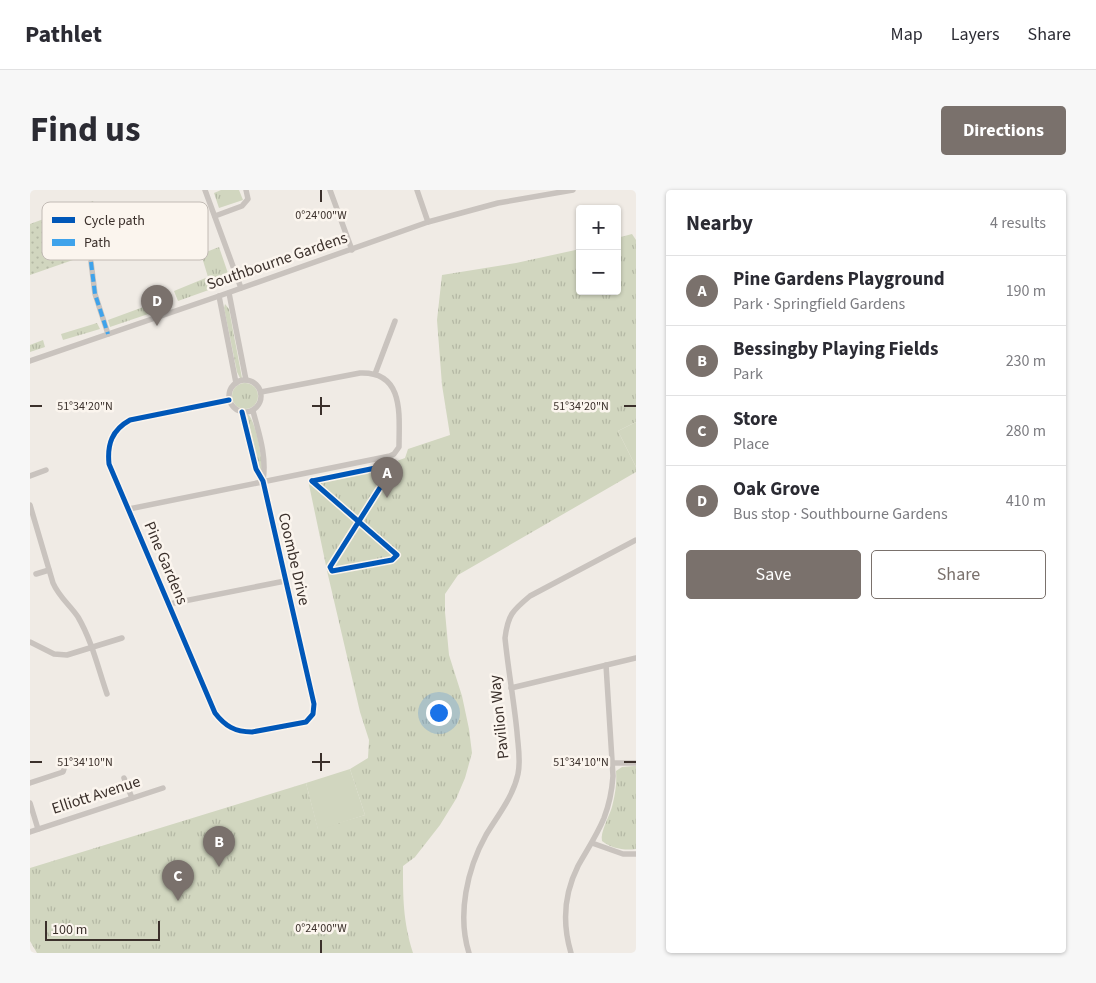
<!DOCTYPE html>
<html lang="en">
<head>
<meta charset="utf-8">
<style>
	:root { --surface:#fff; --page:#f7f7f7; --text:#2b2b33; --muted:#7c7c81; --line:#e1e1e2; --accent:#7a716c }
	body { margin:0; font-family:"Source Sans 3",sans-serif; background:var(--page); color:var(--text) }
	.controls { position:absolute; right:15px; top:15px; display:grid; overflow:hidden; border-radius:5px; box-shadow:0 1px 4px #0004 }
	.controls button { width:45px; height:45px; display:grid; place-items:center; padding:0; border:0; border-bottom:1px solid var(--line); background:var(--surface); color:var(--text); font:25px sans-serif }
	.scale { position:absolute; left:15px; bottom:12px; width:115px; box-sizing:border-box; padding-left:5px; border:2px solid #3b302b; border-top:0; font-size:14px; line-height:18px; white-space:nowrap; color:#3b302b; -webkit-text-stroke:4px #fbf5ee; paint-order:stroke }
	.you { position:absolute; left:408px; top:522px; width:18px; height:18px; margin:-12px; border:4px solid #fff; border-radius:50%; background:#1a73e8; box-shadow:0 0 0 8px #1a73e833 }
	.badge { display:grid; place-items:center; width:32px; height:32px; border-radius:50%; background:var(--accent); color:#fff; font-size:16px; font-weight:700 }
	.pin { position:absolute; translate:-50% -41px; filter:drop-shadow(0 1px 2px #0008) }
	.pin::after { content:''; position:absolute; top:26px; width:18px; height:15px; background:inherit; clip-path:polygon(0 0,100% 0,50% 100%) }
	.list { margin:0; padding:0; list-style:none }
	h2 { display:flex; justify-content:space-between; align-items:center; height:65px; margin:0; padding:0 20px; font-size:21px }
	h2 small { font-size:16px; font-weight:400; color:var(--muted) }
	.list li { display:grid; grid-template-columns:32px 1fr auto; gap:15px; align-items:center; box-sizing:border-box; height:70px; padding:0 20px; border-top:1px solid var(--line) }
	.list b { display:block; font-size:19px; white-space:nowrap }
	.list p { margin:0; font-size:16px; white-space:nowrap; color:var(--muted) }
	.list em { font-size:16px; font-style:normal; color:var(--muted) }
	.actions { display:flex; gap:10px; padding:15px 20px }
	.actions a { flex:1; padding:11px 0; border:1px solid var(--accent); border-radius:5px; text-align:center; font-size:18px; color:var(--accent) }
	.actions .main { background:var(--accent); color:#fff }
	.map { position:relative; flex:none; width:606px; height:763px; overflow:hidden; border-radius:5px }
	header { display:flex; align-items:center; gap:30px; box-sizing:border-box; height:70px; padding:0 25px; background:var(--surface); border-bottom:1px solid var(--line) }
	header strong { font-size:24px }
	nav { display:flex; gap:28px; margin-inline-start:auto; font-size:18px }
	.intro { display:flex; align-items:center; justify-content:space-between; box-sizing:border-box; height:120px; padding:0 30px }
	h1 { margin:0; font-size:35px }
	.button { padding:12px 22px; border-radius:5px; background:var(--accent); color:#fff; font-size:18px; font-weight:700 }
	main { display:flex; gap:30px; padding:0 30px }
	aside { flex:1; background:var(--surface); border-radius:5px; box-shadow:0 1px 4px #0004 }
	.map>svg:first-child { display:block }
	.grass { fill:url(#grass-tufts) }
	.garden { fill:url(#garden-dots) }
	.pitch { fill:#d1d6bf }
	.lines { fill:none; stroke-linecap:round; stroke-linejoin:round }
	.street { stroke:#c9c3be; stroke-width:5.5 }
	.quiet { stroke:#3fa3eb; stroke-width:4; stroke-dasharray:8 4; stroke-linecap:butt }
	.cycleway-casing { stroke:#fbf5ee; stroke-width:8 }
	.cycleway { stroke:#0057b8; stroke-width:5 }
	.ticks { fill:none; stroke:#3b302b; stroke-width:2 }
	.labels { text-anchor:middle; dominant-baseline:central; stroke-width:5; stroke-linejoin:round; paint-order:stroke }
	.street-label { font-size:16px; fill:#3b302b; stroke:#fbf5ee }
	.key { fill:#fbf5ee; stroke:#c1bab4; stroke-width:1 }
	.key-label { font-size:14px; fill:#3b302b }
	.ticks-label { font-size:12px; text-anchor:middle; fill:#3b302b; stroke:#fbf5ee; stroke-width:5; stroke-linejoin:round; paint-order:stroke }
</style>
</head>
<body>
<header>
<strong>Pathlet</strong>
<nav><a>Map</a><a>Layers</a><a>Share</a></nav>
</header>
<div class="intro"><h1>Find us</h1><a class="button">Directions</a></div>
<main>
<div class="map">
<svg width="606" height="763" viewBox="0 0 606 763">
	<defs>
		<pattern id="grass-tufts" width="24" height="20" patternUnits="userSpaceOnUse" patternTransform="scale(1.25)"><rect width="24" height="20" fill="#d1d6bf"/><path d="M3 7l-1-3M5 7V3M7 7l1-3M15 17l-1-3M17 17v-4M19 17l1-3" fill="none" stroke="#b4b8a4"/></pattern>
		<pattern id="garden-dots" width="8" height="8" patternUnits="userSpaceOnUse" patternTransform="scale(1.25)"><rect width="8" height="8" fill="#d1d6bf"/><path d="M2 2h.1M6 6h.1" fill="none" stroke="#b4b8a4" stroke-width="1.8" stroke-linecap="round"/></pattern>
	</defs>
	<rect width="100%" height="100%" fill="#f0ebe5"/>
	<g class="grass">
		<path d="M 191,0 L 209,0 L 213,10 L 189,18 L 184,3 Z"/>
		<path d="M 602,44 L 606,50 L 606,232 L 588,241 L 606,277 L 606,282 L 428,385 L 415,404 L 415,422 L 419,465 L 432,506 L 439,539 L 442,563 L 435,588 L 426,609 L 410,635 L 385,667 L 373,676 C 373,708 373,731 383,763 L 7,763 L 0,751 L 0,678 L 276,593 L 288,639 L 335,625 L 320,579 L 338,568 L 339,550 L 330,522 L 298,385 L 278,290 L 361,273 L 375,268 L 378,259 L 420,245 L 412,195 L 407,130 L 412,85 L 486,73 L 550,59 L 550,101 L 587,101 L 587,48 Z"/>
		<path d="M 189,57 L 201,92 L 148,111 L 144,101 L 178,87 L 171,64 Z"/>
		<path d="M 127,112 L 130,120 L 80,137 L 78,130 Z"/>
		<path d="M 195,114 L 199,119 L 212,188 L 210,188 L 207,182 L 194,118 Z"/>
		<path d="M 67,133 L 70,139 L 33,150 L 31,144 Z"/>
		<path d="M 13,150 L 15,157 L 0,162 L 0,155 Z"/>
		<circle cx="215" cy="206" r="13"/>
		<path d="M 217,224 L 219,225 C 228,239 232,268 232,284 L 229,280 Z"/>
		<path d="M 604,576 L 606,576 L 606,659 C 594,661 581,658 572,651 C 570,642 579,627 582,617 C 585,605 587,594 586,581 L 592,577 Z"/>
	</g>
	<path class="garden" d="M 63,11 L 83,56 L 0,85 L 0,34 Z"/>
	<g class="pitch">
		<path d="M 606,232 L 606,277 L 588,241 Z"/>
		<path d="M 320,579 L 335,625 L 288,640 L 276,593 Z"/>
	</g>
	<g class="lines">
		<g class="street">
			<path d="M 175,0 L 211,98"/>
			<path d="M 300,0 L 322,60"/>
			<path d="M 387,0 L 398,32"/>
			<path d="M 185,26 L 212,16 L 218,9 L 216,0"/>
			<path d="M 61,72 L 65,104 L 78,144"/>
			<path d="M 199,103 L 216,190"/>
			<path d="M 189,106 L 206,193"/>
			<path d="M 0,171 L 189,106 L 398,32 L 468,13 L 543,0"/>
			<path d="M 345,184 L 365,131"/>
			<circle cx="215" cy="206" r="16"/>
			<path d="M 199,210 L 100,230 C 82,240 77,254 79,274 L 185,523 C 195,536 205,542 222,542 L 276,532 L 283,524 L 284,514 L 233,291 L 226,279 L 212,222"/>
			<path d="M 223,221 C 229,244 237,266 233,291"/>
			<path d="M 0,286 L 16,280"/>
			<path d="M 0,315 L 23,393 C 29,407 40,415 48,427 C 62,451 68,478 77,504"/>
			<path d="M 99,319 L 360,266 L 364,264 L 369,257 C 369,226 375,181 330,183 L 231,202"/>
			<path d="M 6,384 L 19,380"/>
			<path d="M 139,414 L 255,391"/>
			<path d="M 0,452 L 24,464 L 37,465 L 92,448"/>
			<path d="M 481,498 L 606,468"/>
			<path d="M 582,573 L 606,573"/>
			<path d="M 94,588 L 102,608"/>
			<path d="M 0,593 L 33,582 L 34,579 L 32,573"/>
			<path d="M 0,613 L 8,639"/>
			<path d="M 0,642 L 133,598"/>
			<path d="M 562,653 L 593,664 L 606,664"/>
			<path d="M 439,763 C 427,725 437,679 456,645 C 468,625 483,607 488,584 C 491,570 488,556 487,542 C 484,511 478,479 475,448 C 478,425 482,421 500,406 L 606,350"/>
			<path d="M 541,763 C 532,733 534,704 548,676 C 557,660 567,645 574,628 C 579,615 582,600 583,586 L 576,475"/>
		</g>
		<path class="quiet" d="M 61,72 L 65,104 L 78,144"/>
		<g class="cycleway-casing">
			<g id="cycleway">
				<path d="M 199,210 L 100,230 C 82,240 77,254 79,274 L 185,523 C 195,536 205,542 222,542 L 276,532 L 283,524 L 284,514 L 233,291 L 226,279 L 212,222"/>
				<path d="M 282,291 L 367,365 L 362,370 L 302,381 L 300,377 L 365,274"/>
				<path d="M 282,291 L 365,274"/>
			</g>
		</g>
		<use href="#cycleway" class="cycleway"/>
	</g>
	<path class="ticks" d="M 291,0 L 291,12M 291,207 L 291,225M 0,216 L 12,216M 282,216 L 300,216M 594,216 L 606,216M 291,563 L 291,581M 0,572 L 12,572M 282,572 L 300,572M 594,572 L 606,572M 291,750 L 291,763"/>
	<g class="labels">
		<g class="street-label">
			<text transform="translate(247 71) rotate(-19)">Southbourne Gardens</text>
			<text transform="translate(264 369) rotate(77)">Coombe Drive</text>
			<text transform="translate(136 373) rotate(67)">Pine Gardens</text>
			<text transform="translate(469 527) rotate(-96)">Pavilion Way</text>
			<text transform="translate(66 605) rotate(-18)">Elliott Avenue</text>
		</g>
	</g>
	<rect x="12" y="12" width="166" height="58" rx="8" class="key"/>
	<rect x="22" y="27" width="23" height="6" fill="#0057b8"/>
	<rect x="22" y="49" width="23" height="7" fill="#3fa3eb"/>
	<g class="key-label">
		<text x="54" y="35">Cycle path</text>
		<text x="54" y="57">Path</text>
	</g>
	<g class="ticks-label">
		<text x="291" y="29">0°24'00"W</text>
		<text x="55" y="220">51°34'20"N</text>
		<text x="551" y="220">51°34'20"N</text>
		<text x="55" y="576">51°34'10"N</text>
		<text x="551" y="576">51°34'10"N</text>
		<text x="291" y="742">0°24'00"W</text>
	</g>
</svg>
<div class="controls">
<button>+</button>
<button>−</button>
</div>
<div class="scale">100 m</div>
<div class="you"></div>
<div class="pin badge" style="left:357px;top:308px">A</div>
<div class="pin badge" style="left:189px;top:677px">B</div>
<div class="pin badge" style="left:148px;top:711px">C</div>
<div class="pin badge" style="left:127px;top:136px">D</div>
</div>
<aside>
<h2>Nearby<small>4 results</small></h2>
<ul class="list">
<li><span class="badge">A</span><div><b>Pine Gardens Playground</b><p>Park · Springfield Gardens</p></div><em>190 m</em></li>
<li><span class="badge">B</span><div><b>Bessingby Playing Fields</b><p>Park</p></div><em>230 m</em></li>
<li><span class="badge">C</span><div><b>Store</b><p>Place</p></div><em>280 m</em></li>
<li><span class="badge">D</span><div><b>Oak Grove</b><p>Bus stop · Southbourne Gardens</p></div><em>410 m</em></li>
</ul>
<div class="actions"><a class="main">Save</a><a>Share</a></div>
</aside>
</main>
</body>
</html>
